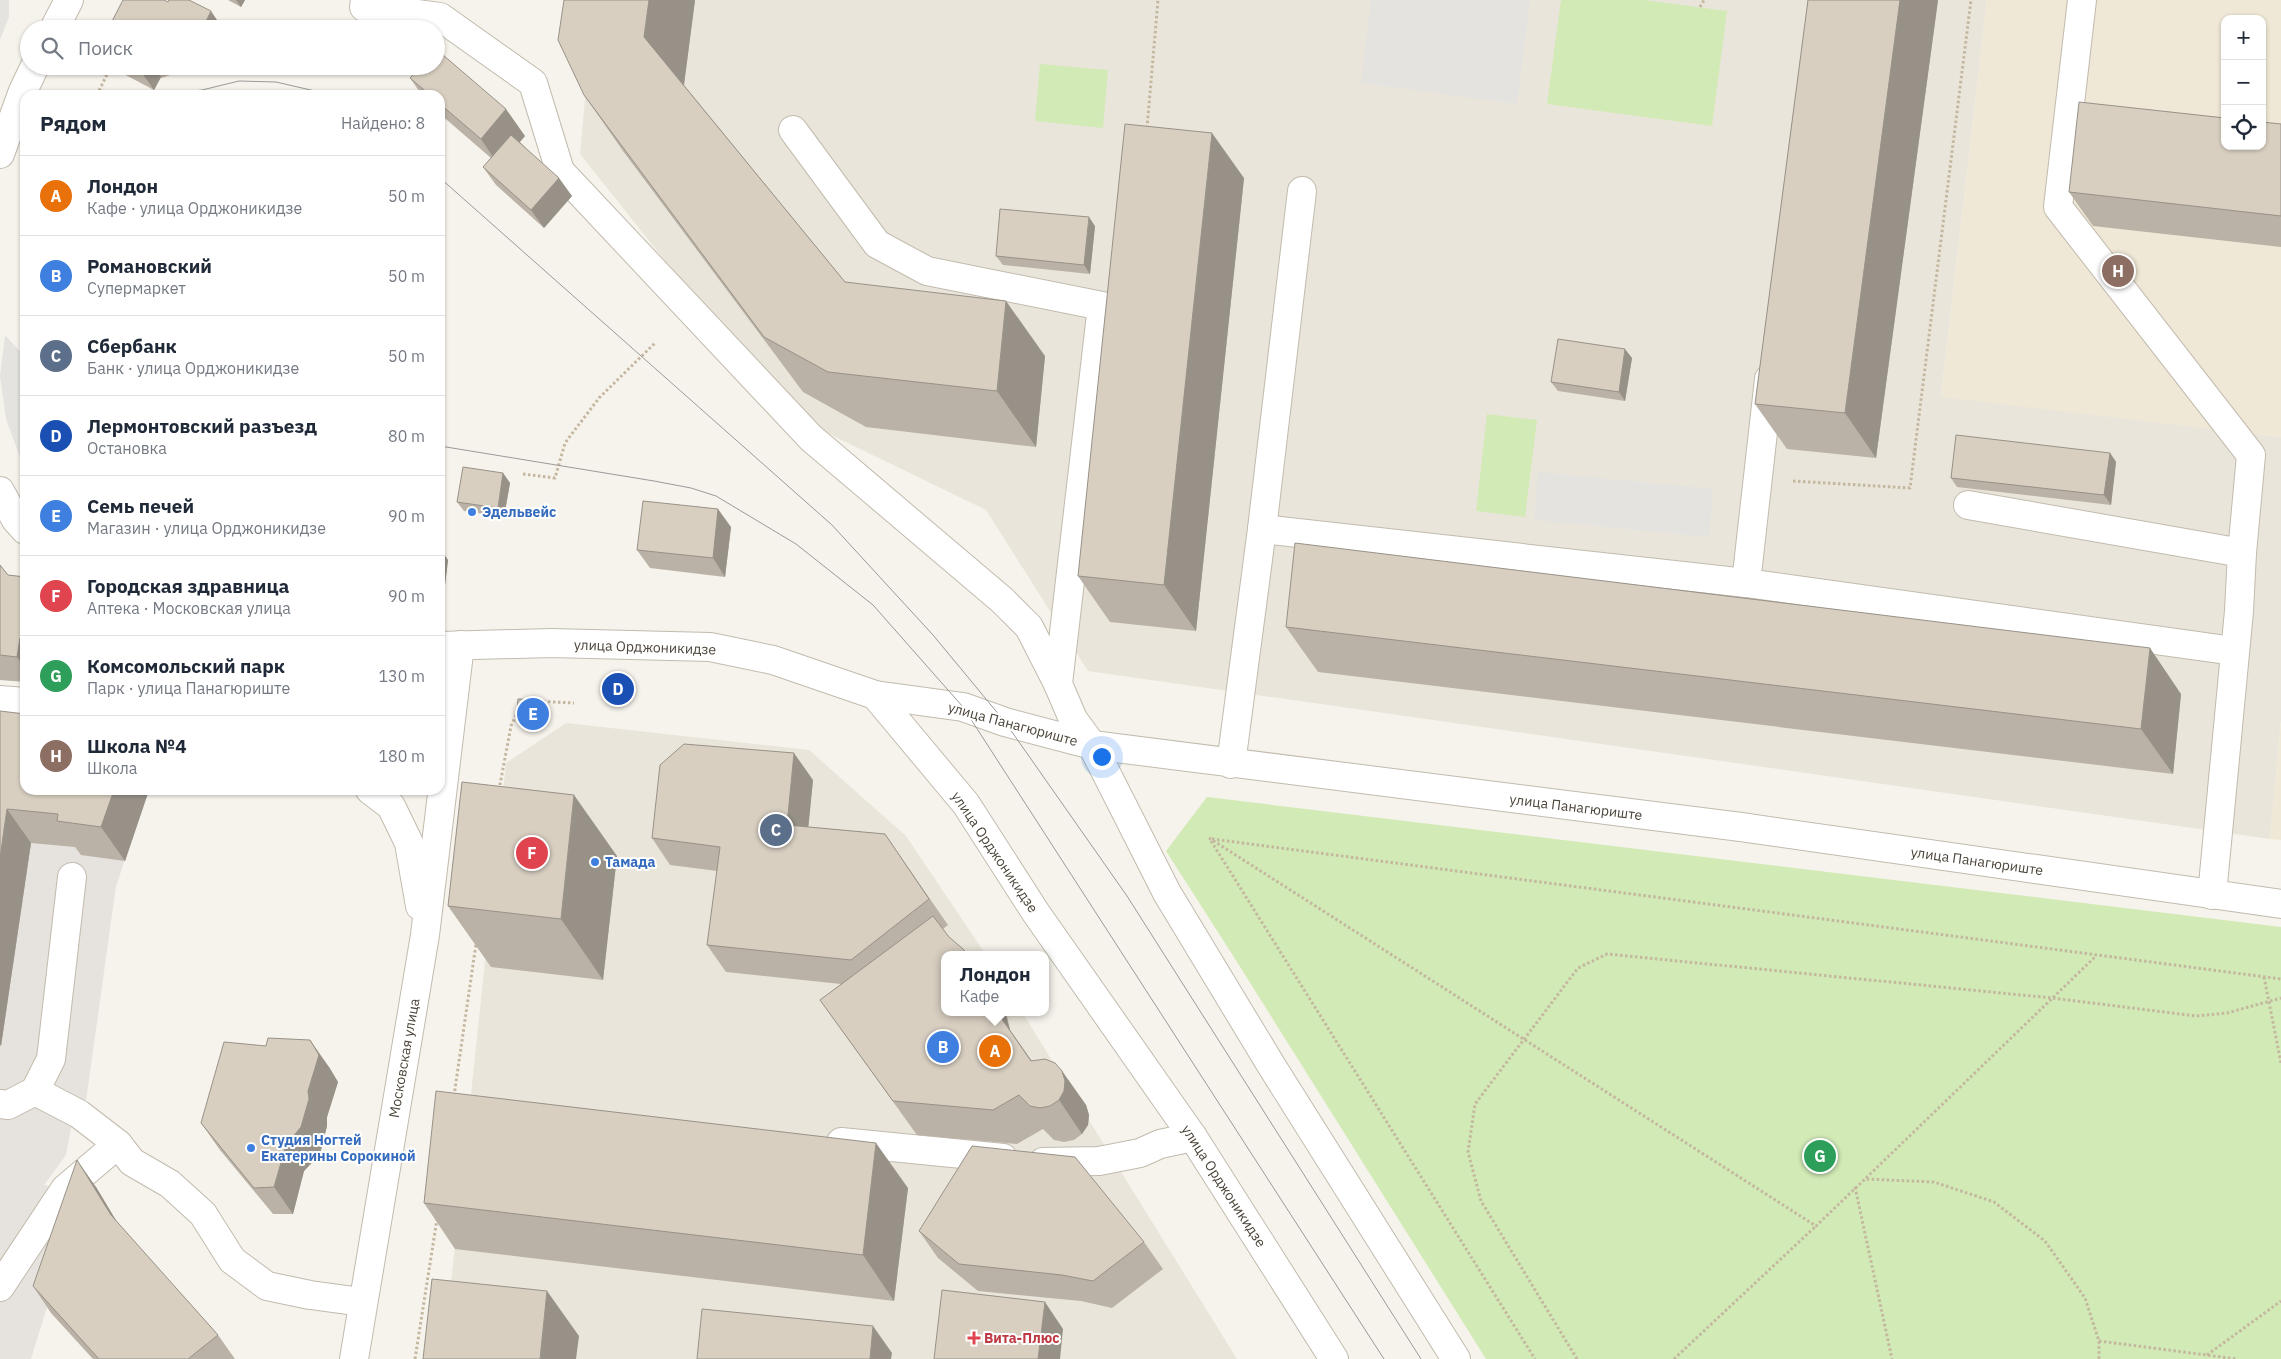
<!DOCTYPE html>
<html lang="ru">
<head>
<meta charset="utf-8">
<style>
	:root { --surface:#fff; --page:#f2f2f3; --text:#1f2937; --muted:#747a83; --line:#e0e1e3; --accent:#ea580c }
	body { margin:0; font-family:"IBM Plex Sans",sans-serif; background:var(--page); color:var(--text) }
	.controls { position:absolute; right:15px; top:15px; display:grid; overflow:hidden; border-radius:10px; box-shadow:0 1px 4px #0004 }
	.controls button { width:45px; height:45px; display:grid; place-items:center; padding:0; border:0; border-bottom:1px solid var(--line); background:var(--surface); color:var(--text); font:25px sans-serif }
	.you { position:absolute; left:1101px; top:756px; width:18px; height:18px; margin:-12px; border:4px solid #fff; border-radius:50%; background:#1a73e8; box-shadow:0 0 0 8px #1a73e833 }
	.badge { display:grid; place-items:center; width:32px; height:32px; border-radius:50%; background:var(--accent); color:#fff; font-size:16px; font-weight:700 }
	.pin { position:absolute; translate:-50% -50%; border:2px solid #fff; box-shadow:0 1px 5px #0006 }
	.popup { position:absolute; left:941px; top:951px; width:108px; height:65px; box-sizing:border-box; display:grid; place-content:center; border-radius:10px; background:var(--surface); filter:drop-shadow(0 1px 4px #0005); font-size:16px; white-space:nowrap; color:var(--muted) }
	.popup b { font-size:19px; color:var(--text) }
	.popup::after { content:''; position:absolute; left:50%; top:100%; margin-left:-10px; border:10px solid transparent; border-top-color:var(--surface) }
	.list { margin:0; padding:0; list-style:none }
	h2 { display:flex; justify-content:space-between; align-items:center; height:65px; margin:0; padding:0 20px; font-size:21px }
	h2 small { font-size:16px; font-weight:400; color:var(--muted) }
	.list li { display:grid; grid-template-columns:32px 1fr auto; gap:15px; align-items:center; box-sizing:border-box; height:80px; padding:0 20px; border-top:1px solid var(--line) }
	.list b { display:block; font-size:19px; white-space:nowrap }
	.list p { margin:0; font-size:16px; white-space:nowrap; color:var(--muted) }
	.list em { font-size:16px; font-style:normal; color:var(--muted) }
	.icon { flex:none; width:28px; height:28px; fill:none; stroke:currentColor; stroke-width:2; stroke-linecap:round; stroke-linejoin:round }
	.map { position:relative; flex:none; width:2281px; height:1359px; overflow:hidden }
	.search { position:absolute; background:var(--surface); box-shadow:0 1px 4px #0004; left:20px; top:20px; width:425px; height:55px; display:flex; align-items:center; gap:12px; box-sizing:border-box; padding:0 18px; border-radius:28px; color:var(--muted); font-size:19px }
	.panel { position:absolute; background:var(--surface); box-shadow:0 1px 4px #0004; left:20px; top:90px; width:425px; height:705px; border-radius:15px }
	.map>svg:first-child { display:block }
	.residential { fill:#eae5da }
	.industrial { fill:#e6e2dd }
	.education { fill:#efe8d6; fill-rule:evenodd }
	.green { fill:#d2eab5 }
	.parking { fill:#e5e3e0 }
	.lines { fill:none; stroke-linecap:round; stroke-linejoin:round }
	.minor-casing { stroke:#c2bbae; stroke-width:30 }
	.path { stroke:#c4b79f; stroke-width:3; stroke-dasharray:2.5 2.5; stroke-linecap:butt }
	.minor { stroke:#fff; stroke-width:28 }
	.tram { stroke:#9a9a9a; stroke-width:1 }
	.wall { fill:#bab2a6 }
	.shaded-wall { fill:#979187 }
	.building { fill:#d8cfc1; stroke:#979187 }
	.shop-dot { fill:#3f7fe0; stroke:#fff; stroke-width:2 }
	.health-dot { fill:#e0444e; stroke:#fff; stroke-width:2 }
	.labels { text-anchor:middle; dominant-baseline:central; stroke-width:4; stroke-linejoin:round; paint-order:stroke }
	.shop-label { font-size:14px; font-weight:bold; fill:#366cbe; stroke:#fff; text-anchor:start }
	.street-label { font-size:14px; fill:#4b4439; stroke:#fff }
	.health-label { font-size:14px; font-weight:bold; fill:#be3a42; stroke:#fff; text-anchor:start }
</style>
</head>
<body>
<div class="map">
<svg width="2281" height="1359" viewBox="0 0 2281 1359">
	<rect width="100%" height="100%" fill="#f6f3ec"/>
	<g class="residential">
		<path d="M 594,0 L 1987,0 L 1941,396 L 2281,437 L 2281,720 L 2270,839 L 1088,671 L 986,510 L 786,413 L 580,154 Z"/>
		<path d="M 566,723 L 809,750 L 906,836 L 986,955 L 945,955 L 945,1012 L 1022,1012 L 1237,1359 L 443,1359 L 506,763 Z"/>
	</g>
	<path class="industrial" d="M 0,741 L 25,790 L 149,790 L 116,886 L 86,1101 L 71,1128 L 66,1155 L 44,1185 L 82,1193 L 31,1359 L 0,1359 Z"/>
	<g class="education">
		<path d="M 1987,0 L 2281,0 L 2281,437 L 1941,397 ZM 2225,19 L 2262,19 L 2262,146 L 2225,146 Z"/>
		<path d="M 2281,720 L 2281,840 L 2270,839 Z"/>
	</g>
	<g class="green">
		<path d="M 1561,0 L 1644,0 L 1727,11 L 1712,126 L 1547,104 Z"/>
		<path d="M 1040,64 L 1108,70 L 1103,128 L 1035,121 Z"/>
		<path d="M 1487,414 L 1537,420 L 1525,517 L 1476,511 Z"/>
		<path d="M 1207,797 L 2281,927 L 2281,1359 L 1486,1359 L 1232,954 L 1166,851 Z"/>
	</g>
	<g class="parking">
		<path d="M 0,0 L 9,0 L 9,17 L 0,40 Z"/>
		<path d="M 1371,0 L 1530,0 L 1517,104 L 1361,83 Z"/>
		<path d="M 5,335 L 25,357 L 25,471 L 6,419 L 0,376 Z"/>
		<path d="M 1538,472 L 1713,489 L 1709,537 L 1534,520 Z"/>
	</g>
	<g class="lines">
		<g class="minor-casing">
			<g id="minor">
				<path d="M 365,0 L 364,7 L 440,17 L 533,83 L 560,171 L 811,438 L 1002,600 L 1029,627 L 1058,684"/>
				<path d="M 2082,0 L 2058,207 L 2251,455 L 2242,553"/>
				<path d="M 54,29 L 69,0"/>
				<path d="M 793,130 L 877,244 L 927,271 L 1102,306 L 1058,684 L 1073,719 L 1092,745 L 1167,893 L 1271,1065 L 1456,1359"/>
				<path d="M 0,154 L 23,91 L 35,66"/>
				<path d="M 0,491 L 16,520 L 25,530"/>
				<path d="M 1968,505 L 2242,553 L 2239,611 L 2212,895"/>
				<path d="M 1262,529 L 1746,583 L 2234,651"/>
				<path d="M 1746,583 L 1769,379"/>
				<path d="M 440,646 L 551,643 L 710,647 L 773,660 L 875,695 L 966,804 L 1036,913 L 1193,1137 L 1334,1359"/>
				<path d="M 875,695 L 963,707 L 1005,722 L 1092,745 L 1741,827 L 2281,904"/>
				<path d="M 0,700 L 25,702"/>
				<path d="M 1231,764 L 1262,529 L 1302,191"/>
				<path d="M 370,790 L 391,806 L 409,843 L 420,906"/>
				<path d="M 72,877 L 51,1059 L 35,1091 L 79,1114 L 118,1144 L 132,1162 L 170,1184 L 203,1214 L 232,1260 L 267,1286 L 310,1295 L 362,1302"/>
				<path d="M 0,1104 L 8,1105 L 35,1091"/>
				<path d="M 841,1142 L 1003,1158"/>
				<path d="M 1043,1162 L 1099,1161 L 1140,1153 L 1160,1144 L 1193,1137"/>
				<path d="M 0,1287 L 65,1189 L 118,1144"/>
				<path d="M 354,1359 L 425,935 L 460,645"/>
			</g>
		</g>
		<g class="path">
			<path d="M 1700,7 L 1704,0"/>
			<path d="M 97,95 L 111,66"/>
			<path d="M 1147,128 L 1158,0"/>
			<path d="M 523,474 L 555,478 L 565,443 L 599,398 L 655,343"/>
			<path d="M 1793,481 L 1910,488 L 1971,0"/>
			<path d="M 533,701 L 574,703"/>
			<path d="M 499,790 L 511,726 L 518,711"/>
			<path d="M 1209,838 L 1816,1226 L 1865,1179 L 1934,1182 L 1994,1202 L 2045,1241 L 2085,1298 L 2099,1341 L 2099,1359"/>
			<path d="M 1212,839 L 2281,979"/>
			<path d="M 1211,841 L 1535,1359"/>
			<path d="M 2264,977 L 2281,1063"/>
			<path d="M 454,1096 L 476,944"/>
			<path d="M 1866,1178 L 2095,957"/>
			<path d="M 1855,1187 L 1892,1359"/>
			<path d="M 2099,1341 L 2237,1359"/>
			<path d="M 2207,1355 L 2281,1301"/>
			<path d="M 415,1359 L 437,1219"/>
			<path d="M 1577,1359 L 1481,1201 L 1468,1152 L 1475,1104 L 1578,968 L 1607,954 L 2052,998 L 2196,1016 L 2227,1013 L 2281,998"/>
			<path d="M 1674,1359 L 1816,1226"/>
		</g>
		<use href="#minor" class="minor"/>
		<g class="tram">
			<path d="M 158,95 L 202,90 L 239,81 L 276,82 L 315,91 L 322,95"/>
			<path d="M 440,178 L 832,525 L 933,635 L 1005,722 L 1127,896 L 1421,1359"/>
			<path d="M 440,446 L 654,481 L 691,488 L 716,496 L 796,544 L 873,605 L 963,707 L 1384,1359"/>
		</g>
	</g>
	<g class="wall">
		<path d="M 228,0 L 245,0 L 241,7 Z"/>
		<path d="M 564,0 L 695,0 L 684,85 L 845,282 L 1045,356 L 1036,447 L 866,427 L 803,392 L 623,151 L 584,95 Z"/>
		<path d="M 1808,0 L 1938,0 L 1876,458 L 1787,449 L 1755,404 Z"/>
		<path d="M 115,66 L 198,66 L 161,78 L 161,77 L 154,90 L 118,71 Z"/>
		<path d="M 410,78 L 525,136 L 520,142 L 572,196 L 544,228 L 496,185 L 483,167 L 491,158 L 440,114 L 440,95 L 422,95 Z"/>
		<path d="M 2281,124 L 2281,247 L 2093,226 L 2069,192 Z"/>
		<path d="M 1244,178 L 1196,631 L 1110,622 L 1078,576 Z"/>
		<path d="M 1095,226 L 1090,274 L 1003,265 L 996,256 Z"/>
		<path d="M 1632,358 L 1625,401 L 1558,391 L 1551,382 Z"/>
		<path d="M 2110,453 L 2116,462 L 2111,505 L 1957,487 L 1951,478 Z"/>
		<path d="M 503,473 L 510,483 L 504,517 L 464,511 L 457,502 Z"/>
		<path d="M 731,527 L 725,577 L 650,568 L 637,550 Z"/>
		<path d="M 440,549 L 448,560 L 445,585 L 440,589 Z"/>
		<path d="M 0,565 L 8,575 L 25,577 L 25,682 L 0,680 Z"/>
		<path d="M 1286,627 L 2181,694 L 2173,774 L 1318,672 Z"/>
		<path d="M 536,700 L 542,709 L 541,724 L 523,723 L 517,713 Z"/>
		<path d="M 0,711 L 149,790 L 125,861 L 81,855 L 75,847 L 31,843 L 1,1046 L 0,1045 Z"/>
		<path d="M 813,780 L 808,827 L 885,834 L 948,925 L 943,929 L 1007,1016 L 1010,1030 L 1032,1061 L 1062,1071 L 1086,1105 L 1089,1115 L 1088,1125 L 1082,1134 L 1074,1140 L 1064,1142 L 1054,1140 L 1043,1129 L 1017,1144 L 917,1135 L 820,1000 L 841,984 L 726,972 L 707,945 L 717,871 L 670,865 L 652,838 Z"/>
		<path d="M 617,856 L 603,980 L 491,967 L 448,906 Z"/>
		<path d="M 329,1067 L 338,1082 L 327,1117 L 327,1126 L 320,1154 L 304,1171 L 293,1214 L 273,1214 L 220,1150 L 201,1123 Z"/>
		<path d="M 96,1187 L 118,1224 L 218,1335 L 235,1359 L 93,1359 L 51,1313 L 33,1286 Z"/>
		<path d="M 908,1188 L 894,1301 L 455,1249 L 424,1203 Z"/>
		<path d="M 919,1231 L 1144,1242 L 1163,1269 L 1112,1308 L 1081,1301 L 978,1291 L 938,1258 Z"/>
	</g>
	<g class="shaded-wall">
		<path d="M 236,0 L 245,0 L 241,7 Z"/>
		<path d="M 649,0 L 695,0 L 683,92 L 644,37 Z"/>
		<path d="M 1900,0 L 1938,0 L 1876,458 L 1845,413 Z"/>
		<path d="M 211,11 L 223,29 L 202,29 Z"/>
		<path d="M 137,66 L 153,66 L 161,77 L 154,90 Z"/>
		<path d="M 506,109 L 525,136 L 499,166 L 481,139 Z"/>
		<path d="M 1212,133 L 1244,178 L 1196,631 L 1164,585 Z"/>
		<path d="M 559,178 L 572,196 L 544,228 L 531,210 Z"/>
		<path d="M 1089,217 L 1095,226 L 1090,274 L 1084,265 Z"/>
		<path d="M 1006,301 L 1045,356 L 1036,447 L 997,391 Z"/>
		<path d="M 1625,349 L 1632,358 L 1625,401 L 1619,392 Z"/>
		<path d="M 2110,453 L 2116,462 L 2111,505 L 2104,495 Z"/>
		<path d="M 503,473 L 510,483 L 504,517 L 498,508 Z"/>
		<path d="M 718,509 L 731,527 L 725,577 L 713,558 Z"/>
		<path d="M 442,551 L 448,560 L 445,585 L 440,578 L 440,563 Z"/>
		<path d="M 20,638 L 25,645 L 25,668 L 17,657 Z"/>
		<path d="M 2150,648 L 2181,694 L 2173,774 L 2141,729 Z"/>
		<path d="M 536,700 L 542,709 L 541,724 L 534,714 Z"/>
		<path d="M 794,753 L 813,780 L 806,851 L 787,825 Z"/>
		<path d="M 114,790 L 149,790 L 125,861 L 101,827 Z"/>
		<path d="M 574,795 L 617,856 L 603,980 L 561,919 Z"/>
		<path d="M 7,809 L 31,843 L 1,1046 L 0,1044 L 0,858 Z"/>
		<path d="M 997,1012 L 1005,1012 L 1010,1030 L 1055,1095 Z"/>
		<path d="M 310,1040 L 329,1067 L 338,1082 L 327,1117 L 327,1126 L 320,1154 L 304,1171 L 293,1214 L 274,1187 L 286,1145 L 308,1091 Z"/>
		<path d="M 1062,1071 L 1086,1105 L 1089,1115 L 1088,1125 L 1082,1134 L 1059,1100 Z"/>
		<path d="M 876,1143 L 908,1188 L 894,1301 L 863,1255 Z"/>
		<path d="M 77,1160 L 96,1187 L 129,1242 L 111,1215 Z"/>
		<path d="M 547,1291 L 579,1336 L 576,1359 L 540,1359 Z"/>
		<path d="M 1045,1302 L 1063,1329 L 1060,1359 L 1038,1359 Z"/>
		<path d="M 873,1326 L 892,1353 L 891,1359 L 870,1359 Z"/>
	</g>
	<g class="building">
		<path d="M 123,0 L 164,0 L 168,2 L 169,0 L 189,0 L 211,11 L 202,29 L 108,29 Z"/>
		<path d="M 564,0 L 649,0 L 644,37 L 845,282 L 1006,301 L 997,391 L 828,372 L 764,337 L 584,95 L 558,40 Z"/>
		<path d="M 1808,0 L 1900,0 L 1845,413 L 1755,404 Z"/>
		<path d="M 436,49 L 506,109 L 481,139 L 440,104 L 440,95 L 430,95 L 410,78 L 421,66 L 436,66 Z"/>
		<path d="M 2079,102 L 2225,118 L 2225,146 L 2262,146 L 2262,122 L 2281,124 L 2281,216 L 2069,192 Z"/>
		<path d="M 1125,124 L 1212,133 L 1164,585 L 1078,576 Z"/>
		<path d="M 511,135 L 559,178 L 531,210 L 483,167 Z"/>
		<path d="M 1000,209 L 1089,217 L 1084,265 L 996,256 Z"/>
		<path d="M 1558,339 L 1625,349 L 1619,392 L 1551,382 Z"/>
		<path d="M 1956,435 L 2110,453 L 2104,495 L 1951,478 Z"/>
		<path d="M 463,467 L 503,473 L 498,508 L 457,502 Z"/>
		<path d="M 643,501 L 718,509 L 713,558 L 637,550 Z"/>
		<path d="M 1295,543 L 2150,648 L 2141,729 L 1286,627 Z"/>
		<path d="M 440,549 L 442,551 L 440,563 Z"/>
		<path d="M 0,565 L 8,575 L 25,577 L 25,634 L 20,638 L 17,657 L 0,655 Z"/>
		<path d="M 518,699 L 536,700 L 534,714 L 517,713 Z"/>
		<path d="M 0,711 L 25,714 L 25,790 L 114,790 L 101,827 L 57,821 L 58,814 L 7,809 L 0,858 Z"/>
		<path d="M 684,744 L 794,753 L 787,825 L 885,834 L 929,899 L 851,960 L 707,945 L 720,847 L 652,838 L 660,765 Z"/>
		<path d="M 462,782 L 574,795 L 561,919 L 448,906 Z"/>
		<path d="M 933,916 L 949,937 L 963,949 L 968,955 L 945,955 L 945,1012 L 997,1012 L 1031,1061 L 1045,1059 L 1055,1063 L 1062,1071 L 1065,1081 L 1064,1091 L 1059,1100 L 1050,1106 L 1040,1108 L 1030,1106 L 1019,1095 L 993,1110 L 893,1101 L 820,1000 Z"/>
		<path d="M 268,1038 L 310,1040 L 319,1055 L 308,1091 L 309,1099 L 301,1127 L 286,1145 L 274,1187 L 254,1188 L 201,1123 L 224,1042 L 266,1046 Z"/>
		<path d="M 436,1091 L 876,1143 L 863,1255 L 424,1203 Z"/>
		<path d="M 972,1146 L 1075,1157 L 1144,1242 L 1093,1281 L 1062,1275 L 959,1264 L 919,1231 Z"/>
		<path d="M 77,1160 L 111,1215 L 218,1335 L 188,1359 L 99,1359 L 33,1286 Z"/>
		<path d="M 432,1279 L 547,1291 L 540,1359 L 423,1359 Z"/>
		<path d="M 942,1290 L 1045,1302 L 1038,1359 L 934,1359 Z"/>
		<path d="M 702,1309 L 873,1326 L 870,1359 L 697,1359 Z"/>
	</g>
	<g class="shop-dot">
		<circle cx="472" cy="512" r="5"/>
		<circle cx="595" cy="862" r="5"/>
		<circle cx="251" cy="1148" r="5"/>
	</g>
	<path class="health-dot" d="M971.5 1330.5h5v5h5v5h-5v5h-5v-5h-5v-5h5z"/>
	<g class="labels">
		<g class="shop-label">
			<text x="482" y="512">Эдельвейс</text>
			<text x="605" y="862">Тамада</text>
			<text x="261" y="1140">Студия Ногтей<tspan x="261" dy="16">Екатерины Сорокиной</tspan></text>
		</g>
		<g class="street-label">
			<text transform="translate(645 647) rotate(2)">улица Орджоникидзе</text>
			<text transform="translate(1013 724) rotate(15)">улица Панагюриште</text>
			<text transform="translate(1576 807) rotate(7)">улица Панагюриште</text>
			<text transform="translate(995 852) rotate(56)">улица Орджоникидзе</text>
			<text transform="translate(1977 861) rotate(8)">улица Панагюриште</text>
			<text transform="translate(404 1058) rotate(-80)">Московская улица</text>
			<text transform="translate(1224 1186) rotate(57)">улица Орджоникидзе</text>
		</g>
		<g class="health-label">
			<text x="984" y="1338">Вита-Плюс</text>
		</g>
	</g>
</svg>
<div class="controls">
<button>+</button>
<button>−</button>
<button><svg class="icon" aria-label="locate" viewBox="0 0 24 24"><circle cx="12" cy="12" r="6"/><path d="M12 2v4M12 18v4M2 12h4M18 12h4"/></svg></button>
</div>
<div class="you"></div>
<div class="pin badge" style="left:995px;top:1051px;background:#e8710a">A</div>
<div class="popup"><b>Лондон</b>Кафе</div>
<div class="pin badge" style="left:943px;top:1047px;background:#3f7fe0">B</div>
<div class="pin badge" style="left:776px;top:830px;background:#5c6f8a">C</div>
<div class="pin badge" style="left:618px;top:689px;background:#1a4fb4">D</div>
<div class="pin badge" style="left:533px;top:714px;background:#3f7fe0">E</div>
<div class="pin badge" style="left:532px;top:853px;background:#e0444e">F</div>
<div class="pin badge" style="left:1820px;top:1156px;background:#2e9e5b">G</div>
<div class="pin badge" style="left:2118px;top:271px;background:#8d6e63">H</div>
<div class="search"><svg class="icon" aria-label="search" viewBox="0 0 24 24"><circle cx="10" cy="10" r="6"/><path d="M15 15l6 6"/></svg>Поиск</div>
<section class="panel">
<h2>Рядом<small>Найдено: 8</small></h2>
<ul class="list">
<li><span class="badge" style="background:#e8710a">A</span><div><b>Лондон</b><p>Кафе · улица Орджоникидзе</p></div><em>50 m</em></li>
<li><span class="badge" style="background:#3f7fe0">B</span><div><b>Романовский</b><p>Супермаркет</p></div><em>50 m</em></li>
<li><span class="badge" style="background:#5c6f8a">C</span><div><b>Сбербанк</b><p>Банк · улица Орджоникидзе</p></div><em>50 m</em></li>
<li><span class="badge" style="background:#1a4fb4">D</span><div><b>Лермонтовский разъезд</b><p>Остановка</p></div><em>80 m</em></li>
<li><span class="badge" style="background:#3f7fe0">E</span><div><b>Семь печей</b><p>Магазин · улица Орджоникидзе</p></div><em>90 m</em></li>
<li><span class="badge" style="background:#e0444e">F</span><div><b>Городская здравница</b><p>Аптека · Московская улица</p></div><em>90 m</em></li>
<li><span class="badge" style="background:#2e9e5b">G</span><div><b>Комсомольский парк</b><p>Парк · улица Панагюриште</p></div><em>130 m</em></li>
<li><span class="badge" style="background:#8d6e63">H</span><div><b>Школа №4</b><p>Школа</p></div><em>180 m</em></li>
</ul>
</section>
</div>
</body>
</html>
